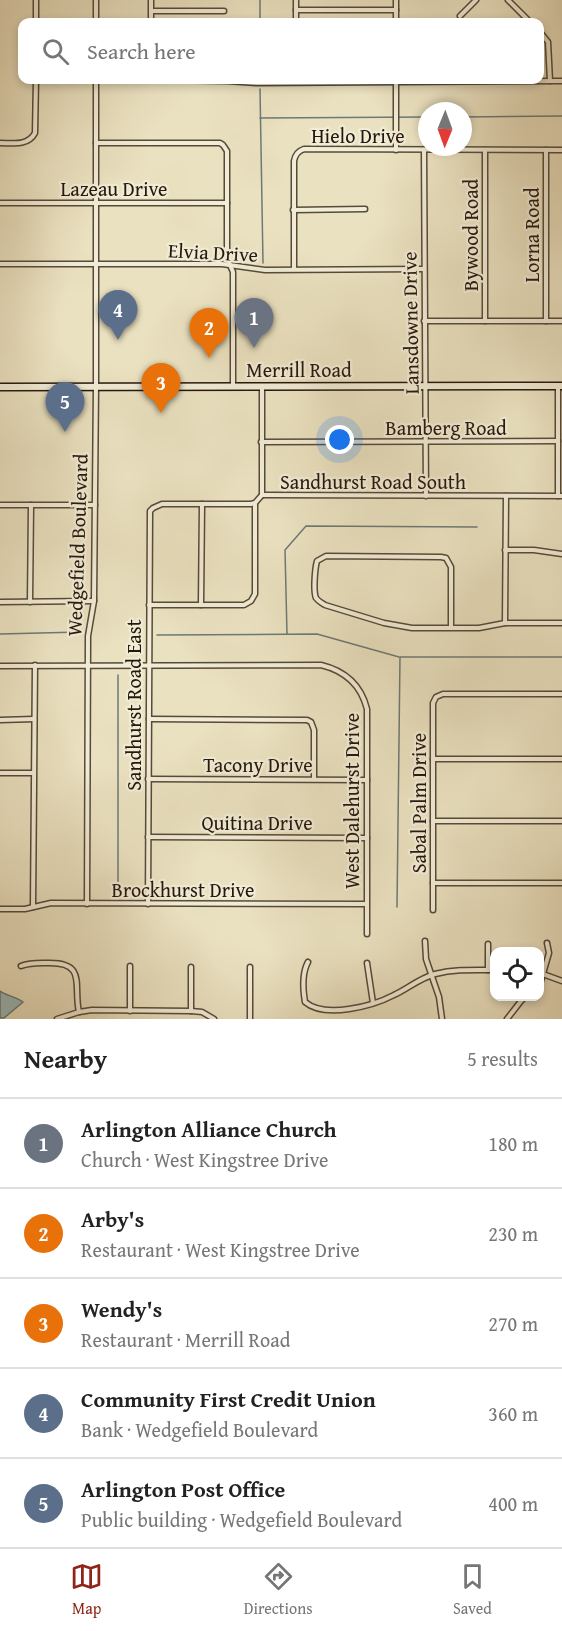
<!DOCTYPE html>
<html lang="en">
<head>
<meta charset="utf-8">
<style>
	:root { --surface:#fff; --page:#f2f2f2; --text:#222; --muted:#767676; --line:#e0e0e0; --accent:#8f2418 }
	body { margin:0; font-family:"Gentium Book Plus",serif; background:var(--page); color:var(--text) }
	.controls { position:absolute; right:18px; bottom:18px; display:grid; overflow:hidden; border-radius:12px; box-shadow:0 3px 9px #0003 }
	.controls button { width:54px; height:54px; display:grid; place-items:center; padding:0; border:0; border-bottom:2px solid var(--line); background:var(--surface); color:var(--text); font:30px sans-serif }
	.compass { position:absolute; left:418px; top:102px; width:54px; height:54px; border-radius:50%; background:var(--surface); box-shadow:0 3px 9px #0003; rotate:181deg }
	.you { position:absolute; left:340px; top:440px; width:21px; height:21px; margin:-15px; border:4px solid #fff; border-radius:50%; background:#1a73e8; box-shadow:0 0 0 9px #1a73e833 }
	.badge { display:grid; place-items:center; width:39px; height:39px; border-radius:50%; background:var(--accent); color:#fff; font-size:20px; font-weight:700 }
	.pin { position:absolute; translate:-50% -50px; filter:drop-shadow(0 2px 3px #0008) }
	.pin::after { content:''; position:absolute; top:32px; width:21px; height:18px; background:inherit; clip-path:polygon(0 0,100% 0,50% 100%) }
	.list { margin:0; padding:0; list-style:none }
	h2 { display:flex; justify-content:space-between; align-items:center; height:78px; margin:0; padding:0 24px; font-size:26px }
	h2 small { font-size:20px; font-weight:400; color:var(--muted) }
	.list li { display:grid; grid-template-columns:39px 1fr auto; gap:18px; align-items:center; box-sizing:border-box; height:90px; padding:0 24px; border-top:2px solid var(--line) }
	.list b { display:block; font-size:22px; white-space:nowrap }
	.list p { margin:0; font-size:20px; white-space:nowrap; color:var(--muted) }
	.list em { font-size:20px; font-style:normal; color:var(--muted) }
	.icon { flex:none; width:33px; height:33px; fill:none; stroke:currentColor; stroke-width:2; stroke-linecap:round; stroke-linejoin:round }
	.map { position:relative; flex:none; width:562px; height:1019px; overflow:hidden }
	.search { position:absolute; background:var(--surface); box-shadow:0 3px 9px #0003; left:18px; right:18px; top:18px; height:66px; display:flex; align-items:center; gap:15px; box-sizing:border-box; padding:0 21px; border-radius:12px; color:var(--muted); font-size:22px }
	.sheet { height:528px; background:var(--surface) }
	nav { display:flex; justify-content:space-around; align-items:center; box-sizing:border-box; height:84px; border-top:2px solid var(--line); background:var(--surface); font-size:16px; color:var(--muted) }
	nav a { display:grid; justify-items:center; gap:3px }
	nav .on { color:var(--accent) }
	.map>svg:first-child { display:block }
	.water { fill:#9bbbbc; stroke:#6c7976; stroke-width:1.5 }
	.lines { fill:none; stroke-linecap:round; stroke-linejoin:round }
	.stream { stroke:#6c7976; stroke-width:1.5 }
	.street-casing { stroke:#574a39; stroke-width:7 }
	.secondary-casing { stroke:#26170c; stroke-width:9 }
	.street { stroke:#f1ecd6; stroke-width:4 }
	.secondary { stroke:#f1ecd6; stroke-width:6 }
	.labels { text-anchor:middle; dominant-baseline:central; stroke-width:4.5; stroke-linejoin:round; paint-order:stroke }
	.street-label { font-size:20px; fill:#26170c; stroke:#f1ecd6 }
</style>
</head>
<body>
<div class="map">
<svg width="562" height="1019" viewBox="0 0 562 1019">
	<rect width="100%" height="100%" fill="#eae1c0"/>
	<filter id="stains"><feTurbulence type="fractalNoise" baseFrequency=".00333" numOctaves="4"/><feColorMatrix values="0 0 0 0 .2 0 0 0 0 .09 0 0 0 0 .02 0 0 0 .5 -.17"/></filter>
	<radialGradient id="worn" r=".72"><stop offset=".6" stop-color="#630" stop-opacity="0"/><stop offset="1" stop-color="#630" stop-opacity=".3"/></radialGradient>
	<path class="water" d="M 0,991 C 7,996 17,997 23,1002 L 4,1018 L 0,1018 Z"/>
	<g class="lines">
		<g class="stream">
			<path d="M 260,22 L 260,0"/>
			<path d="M 260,89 L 263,263"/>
			<path d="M 463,117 L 562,116"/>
			<path d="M 260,118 L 427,117"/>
			<path d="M 0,634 L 80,632"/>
			<path d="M 287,634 L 285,550 L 306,526 L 477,527"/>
			<path d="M 157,635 L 317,634 L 399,657"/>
			<path d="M 118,885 L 118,675"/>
			<path d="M 397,907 L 400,657 L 562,657"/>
		</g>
		<g class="street-casing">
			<g id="street">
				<path d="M 96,0 L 96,22"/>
				<path d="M 508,0 L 530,22"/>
				<path d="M 296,10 L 396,10"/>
				<path d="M 152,11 L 224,11"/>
				<path d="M 460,16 L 476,0"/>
				<path d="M 36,22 L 36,0"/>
				<path d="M 151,22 L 151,0"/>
				<path d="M 296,22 L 296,0"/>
				<path d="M 396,22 L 396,0"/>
				<path d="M 540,32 L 548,42 L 550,81"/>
				<path d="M 159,80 L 228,81 L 256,83 L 562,81"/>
				<path d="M 396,80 L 396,150"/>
				<path d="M 0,143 C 13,143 28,146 35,133 L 36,80"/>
				<path d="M 96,143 L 220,143 L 223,145 L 227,151 L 227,258 L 233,272 L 233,386"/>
				<path d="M 424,150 L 426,496"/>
				<path d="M 0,203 L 227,203"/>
				<path d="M 293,210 L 365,209"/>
				<path d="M 0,264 L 222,264 L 265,270 L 424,269"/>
				<path d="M 294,269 L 294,161 C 295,155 298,151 304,149 L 562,150"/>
				<path d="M 424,321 L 562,321"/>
				<path d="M 485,321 L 485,150"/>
				<path d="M 546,321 L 546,150"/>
				<path d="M 261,442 L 558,441"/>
				<path d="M 262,495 L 562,496"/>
				<path d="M 262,495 L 262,386"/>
				<path d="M 558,496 L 558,386"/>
				<path d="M 0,505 L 95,505"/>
				<path d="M 505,550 L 534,550 L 562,554"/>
				<path d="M 0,602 L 94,601"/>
				<path d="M 30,602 L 31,505"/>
				<path d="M 149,605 L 244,605 L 251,601 L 255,594 L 255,503"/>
				<path d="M 201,605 L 202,504"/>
				<path d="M 505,623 L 506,496"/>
				<path d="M 451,628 L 451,567 L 446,558 L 441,557 L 326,556 L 317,561 C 315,568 313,591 316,598 C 319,602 321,602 325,605 L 384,623 L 412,628 L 479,628 L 505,623 L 562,623"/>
				<path d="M 0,666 L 321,665 C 346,671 361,685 367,709 L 367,934"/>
				<path d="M 149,719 L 307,720 L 311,722 L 314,730 L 314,779"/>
				<path d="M 0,720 L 34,719"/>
				<path d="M 433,759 L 562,759"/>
				<path d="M 0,773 L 33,773"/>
				<path d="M 148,779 L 367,780"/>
				<path d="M 433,821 L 562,821"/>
				<path d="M 148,837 L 367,838"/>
				<path d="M 433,883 L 562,883"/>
				<path d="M 87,904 L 88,636 L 94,601 L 96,386 L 96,80"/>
				<path d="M 148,904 L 150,511 L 153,508 L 162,504 L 251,504 L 255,503 L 262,495"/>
				<path d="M 33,907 L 35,665"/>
				<path d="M 0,909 L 25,909 L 51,903 L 366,904"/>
				<path d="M 433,910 L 433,703 L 436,697 L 443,694 L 562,694"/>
				<path d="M 425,941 L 426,959 L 439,997 L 442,1019"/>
				<path d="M 488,944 L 488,970"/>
				<path d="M 308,962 C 302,973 303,990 305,1002 C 325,1019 373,1006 394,995 C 407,989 420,978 435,974 C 455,969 474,970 494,970"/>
				<path d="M 367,963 L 373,1003"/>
				<path d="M 21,966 C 31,962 40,963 50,963 C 87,963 73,986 79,1012"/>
				<path d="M 130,966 L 130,1011"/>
				<path d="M 191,967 L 191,1011"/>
				<path d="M 250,967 L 250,1019"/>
				<path d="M 540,973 L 562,981"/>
				<path d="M 540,984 L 549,953 L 547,943"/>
				<path d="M 57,1019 L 79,1012 L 92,1010 L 191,1011 L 202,1012 L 214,1019"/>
				<path d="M 507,1019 L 521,1001 L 526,996"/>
			</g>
		</g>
		<g class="secondary-casing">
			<path id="secondary" d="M 0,387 L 562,386"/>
		</g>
		<use href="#street" class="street"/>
		<use href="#secondary" class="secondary"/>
	</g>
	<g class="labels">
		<g class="street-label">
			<text x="358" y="135">Hielo Drive</text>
			<text x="114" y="188">Lazeau Drive</text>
			<text transform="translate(470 235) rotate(-90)">Bywood Road</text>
			<text transform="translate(531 235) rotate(-90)">Lorna Road</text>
			<text transform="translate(213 252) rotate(3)">Elvia Drive</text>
			<text transform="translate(410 323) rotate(-91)">Lansdowne Drive</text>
			<text x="299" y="369">Merrill Road</text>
			<text x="446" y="427">Bamberg Road</text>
			<text x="373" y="481">Sandhurst Road South</text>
			<text transform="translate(77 545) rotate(-88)">Wedgefield Boulevard</text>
			<text transform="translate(133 705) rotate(-90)">Sandhurst Road East</text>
			<text x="258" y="764">Tacony Drive</text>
			<text transform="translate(351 801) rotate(-90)">West Dalehurst Drive</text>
			<text transform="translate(418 803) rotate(-90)">Sabal Palm Drive</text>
			<text x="257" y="822">Quitina Drive</text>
			<text x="183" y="889">Brockhurst Drive</text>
		</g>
	</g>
	<rect width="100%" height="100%" filter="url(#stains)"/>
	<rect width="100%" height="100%" fill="url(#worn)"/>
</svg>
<div class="controls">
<button><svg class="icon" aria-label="locate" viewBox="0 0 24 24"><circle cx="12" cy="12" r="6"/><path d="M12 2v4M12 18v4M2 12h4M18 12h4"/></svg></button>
</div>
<svg class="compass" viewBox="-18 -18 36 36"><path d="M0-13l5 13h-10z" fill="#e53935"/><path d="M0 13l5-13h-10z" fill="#767676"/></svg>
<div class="you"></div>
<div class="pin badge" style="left:254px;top:348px;background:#6b7280">1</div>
<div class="pin badge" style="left:209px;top:358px;background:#e8710a">2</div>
<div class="pin badge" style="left:161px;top:413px;background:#e8710a">3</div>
<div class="pin badge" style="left:118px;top:340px;background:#5c6f8a">4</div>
<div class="pin badge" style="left:65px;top:432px;background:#5c6f8a">5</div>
<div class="search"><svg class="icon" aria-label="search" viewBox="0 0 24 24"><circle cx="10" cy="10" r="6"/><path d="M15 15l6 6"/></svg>Search here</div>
</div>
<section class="sheet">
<h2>Nearby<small>5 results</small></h2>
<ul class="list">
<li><span class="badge" style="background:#6b7280">1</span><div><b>Arlington Alliance Church</b><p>Church · West Kingstree Drive</p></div><em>180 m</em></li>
<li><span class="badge" style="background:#e8710a">2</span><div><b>Arby's</b><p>Restaurant · West Kingstree Drive</p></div><em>230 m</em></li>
<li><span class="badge" style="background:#e8710a">3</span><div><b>Wendy's</b><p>Restaurant · Merrill Road</p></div><em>270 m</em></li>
<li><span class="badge" style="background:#5c6f8a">4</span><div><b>Community First Credit Union</b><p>Bank · Wedgefield Boulevard</p></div><em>360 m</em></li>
<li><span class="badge" style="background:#5c6f8a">5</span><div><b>Arlington Post Office</b><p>Public building · Wedgefield Boulevard</p></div><em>400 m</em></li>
</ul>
</section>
<nav>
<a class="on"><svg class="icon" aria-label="map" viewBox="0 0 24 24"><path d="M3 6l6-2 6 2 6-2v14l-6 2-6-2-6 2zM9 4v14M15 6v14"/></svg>Map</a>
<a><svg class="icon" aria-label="directions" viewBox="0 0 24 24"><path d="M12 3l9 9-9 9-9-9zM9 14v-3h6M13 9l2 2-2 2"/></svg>Directions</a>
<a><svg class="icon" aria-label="saved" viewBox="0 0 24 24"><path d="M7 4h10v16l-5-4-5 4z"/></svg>Saved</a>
</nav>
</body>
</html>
